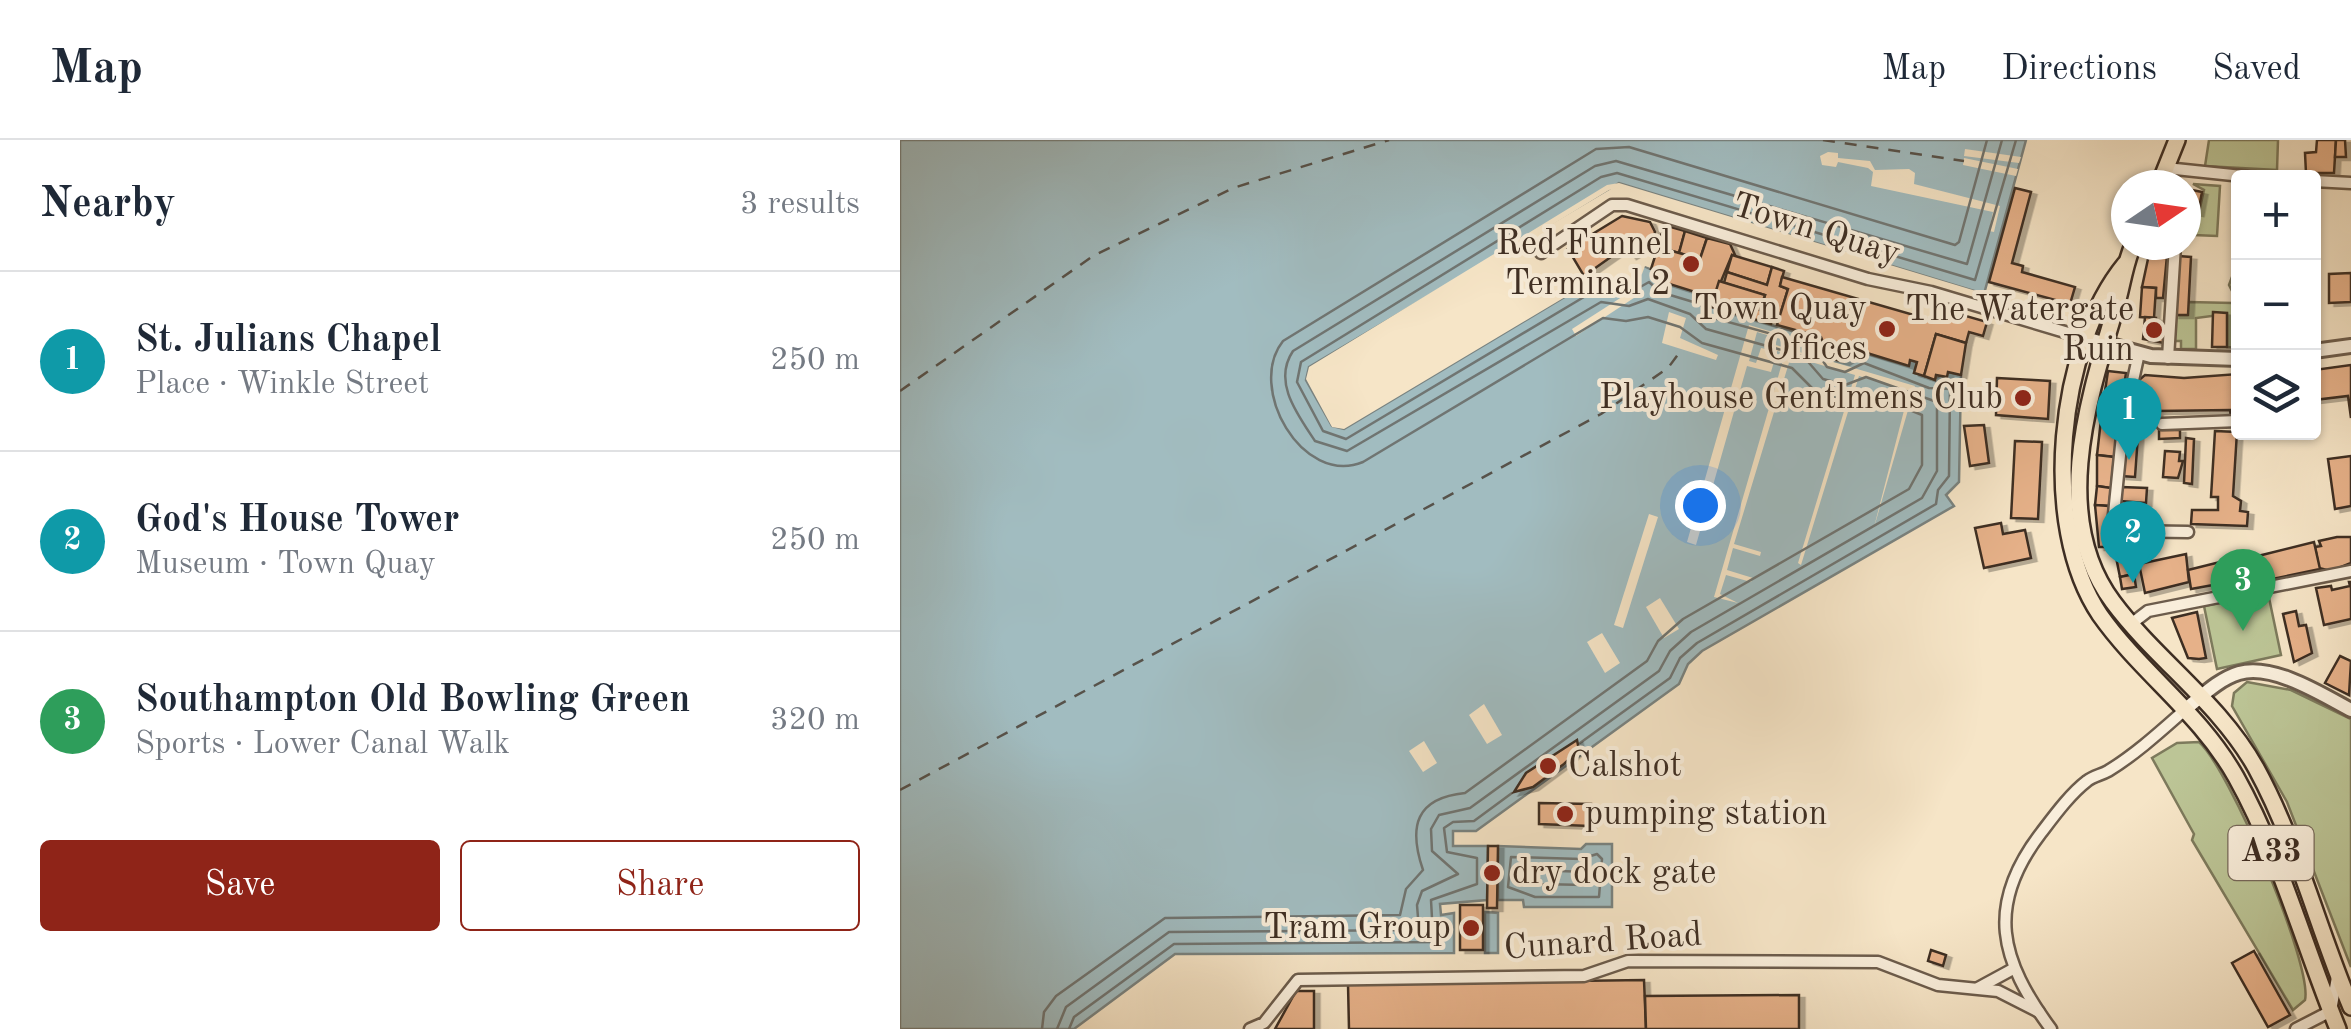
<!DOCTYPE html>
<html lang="en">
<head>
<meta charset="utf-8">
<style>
	:root { --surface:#fff; --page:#f6f6f7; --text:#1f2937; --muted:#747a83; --line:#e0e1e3; --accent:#8f2418 }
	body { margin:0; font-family:"Old Standard TT",serif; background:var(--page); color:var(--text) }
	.controls { position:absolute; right:30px; top:30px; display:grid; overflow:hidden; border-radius:10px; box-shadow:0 2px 8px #0004 }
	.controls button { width:90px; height:90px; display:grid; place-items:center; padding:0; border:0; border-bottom:2px solid var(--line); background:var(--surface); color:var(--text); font:50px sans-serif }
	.compass { position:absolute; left:1211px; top:30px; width:90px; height:90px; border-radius:50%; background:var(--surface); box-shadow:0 2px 8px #0004; rotate:77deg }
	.you { position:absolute; left:800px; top:365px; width:35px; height:35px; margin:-25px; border:8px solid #fff; border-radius:50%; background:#1a73e8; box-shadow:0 0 0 15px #1a73e833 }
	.badge { display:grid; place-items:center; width:65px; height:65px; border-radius:50%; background:var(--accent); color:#fff; font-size:32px; font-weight:700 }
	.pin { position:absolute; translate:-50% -82px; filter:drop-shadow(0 2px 5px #0008) }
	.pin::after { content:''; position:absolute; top:52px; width:35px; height:30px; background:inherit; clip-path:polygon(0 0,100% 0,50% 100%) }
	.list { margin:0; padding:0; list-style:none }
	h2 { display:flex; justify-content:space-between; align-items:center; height:130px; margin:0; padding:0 40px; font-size:42px }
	h2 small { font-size:32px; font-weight:400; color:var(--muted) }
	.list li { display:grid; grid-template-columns:65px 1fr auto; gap:30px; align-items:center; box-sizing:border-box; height:180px; padding:0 40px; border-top:2px solid var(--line) }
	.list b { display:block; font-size:38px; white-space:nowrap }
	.list p { margin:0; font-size:32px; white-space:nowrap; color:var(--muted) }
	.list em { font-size:32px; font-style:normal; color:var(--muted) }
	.actions { display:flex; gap:20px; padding:30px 40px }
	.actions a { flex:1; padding:22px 0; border:2px solid var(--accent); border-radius:10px; text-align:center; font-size:35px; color:var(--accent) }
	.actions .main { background:var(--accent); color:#fff }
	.icon { flex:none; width:55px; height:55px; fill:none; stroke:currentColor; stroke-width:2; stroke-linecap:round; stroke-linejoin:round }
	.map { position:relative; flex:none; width:1451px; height:889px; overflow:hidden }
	header { display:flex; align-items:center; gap:60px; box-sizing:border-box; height:140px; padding:0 50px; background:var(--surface); border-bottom:2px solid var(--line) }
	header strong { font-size:48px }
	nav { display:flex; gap:55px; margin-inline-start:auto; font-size:35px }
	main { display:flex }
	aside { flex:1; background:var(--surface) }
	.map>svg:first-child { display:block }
	.green { fill:#bcc596; stroke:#7d7a5c; stroke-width:2.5 }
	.water { fill:#a1bcc0; stroke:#798381; stroke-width:2.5 }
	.pier { fill:#f6e5c7 }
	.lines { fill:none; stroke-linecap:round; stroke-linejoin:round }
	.shore { stroke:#707572; stroke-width:2.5 }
	.ferry { stroke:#57524a; stroke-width:2.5; stroke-dasharray:12 10; stroke-linecap:butt }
	.building { fill:#e6b189; stroke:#3e2e23; stroke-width:2.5; filter:url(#shadow) }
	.minor-casing { stroke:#6c5c4c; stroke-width:15 }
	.tertiary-casing { stroke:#6c5c4c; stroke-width:18 }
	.primary-casing { stroke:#3e2e23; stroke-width:20 }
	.minor { stroke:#f9eedb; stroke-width:10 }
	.tertiary { stroke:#f9eedb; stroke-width:12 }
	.primary { stroke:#f6e5c7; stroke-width:15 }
	.poi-dot { fill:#8f2418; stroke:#f9eedb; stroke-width:4 }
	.labels { text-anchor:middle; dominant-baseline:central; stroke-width:8; stroke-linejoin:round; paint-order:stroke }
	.shield { fill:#f9eedb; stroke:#76685a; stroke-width:2.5 }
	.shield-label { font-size:32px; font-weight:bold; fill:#3e2e23 }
	.street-label { font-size:35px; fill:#3e2e23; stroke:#f9eedb }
	.poi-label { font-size:35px; fill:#3e2e23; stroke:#f9eedb; text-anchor:end }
</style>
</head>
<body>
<header>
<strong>Map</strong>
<nav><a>Map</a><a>Directions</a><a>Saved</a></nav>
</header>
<main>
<aside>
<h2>Nearby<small>3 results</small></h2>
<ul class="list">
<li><span class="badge" style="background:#0f9aa8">1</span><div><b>St. Julians Chapel</b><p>Place · Winkle Street</p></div><em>250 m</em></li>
<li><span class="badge" style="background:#0f9aa8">2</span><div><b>God's House Tower</b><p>Museum · Town Quay</p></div><em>250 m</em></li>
<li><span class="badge" style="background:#2e9e5b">3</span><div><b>Southampton Old Bowling Green</b><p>Sports · Lower Canal Walk</p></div><em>320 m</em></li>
</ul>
<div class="actions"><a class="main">Save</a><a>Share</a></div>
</aside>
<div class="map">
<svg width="1451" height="889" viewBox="0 0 1451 889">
	<defs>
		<filter id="shadow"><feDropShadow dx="5.5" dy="3" stdDeviation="0" flood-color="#0004"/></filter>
	</defs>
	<rect width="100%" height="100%" fill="#f6e5c7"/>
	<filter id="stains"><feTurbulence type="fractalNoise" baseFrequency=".002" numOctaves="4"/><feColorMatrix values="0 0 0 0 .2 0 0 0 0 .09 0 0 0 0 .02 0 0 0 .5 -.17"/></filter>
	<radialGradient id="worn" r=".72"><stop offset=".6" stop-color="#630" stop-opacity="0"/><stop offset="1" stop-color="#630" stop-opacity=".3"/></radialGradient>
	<g class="green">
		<path d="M 1309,0 L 1378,0 L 1377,30 L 1305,26 Z"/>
		<path d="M 1293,44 L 1320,46 L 1317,96 L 1294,95 L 1304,50 Z"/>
		<path d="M 1338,74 L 1338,163 L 1329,145 L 1335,129 Z"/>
		<path d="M 1288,162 L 1333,163 L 1338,175 L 1338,208 L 1327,207 L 1327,174 L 1296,178 L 1296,209 L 1281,209 L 1281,201 L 1273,201 L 1274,175 L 1287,175 Z"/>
		<path d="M 1368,453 L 1381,515 L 1317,529 L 1304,466 Z"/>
		<path d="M 1347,542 L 1391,550 L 1451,579 L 1451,827 L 1387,662 L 1332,566 L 1334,553 Z"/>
		<path d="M 1299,602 C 1329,628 1413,825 1405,860 L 1393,870 L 1292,700 L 1294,694 L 1252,618 L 1277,603 Z"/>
	</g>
	<g class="water">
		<path d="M 0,0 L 1126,0 L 1084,154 L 719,43 L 409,227 L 406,240 L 432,286 L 444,289 L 703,134 L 727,144 L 744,126 L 814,158 L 812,167 L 1008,226 L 1010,220 L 1017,222 L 1014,233 L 1034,239 L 1048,232 L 1061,235 L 1059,342 L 1046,355 L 1054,366 L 802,511 L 788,524 L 779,544 L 576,691 L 553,691 L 553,706 L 588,706 L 587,760 L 540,764 L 541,775 L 554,773 L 554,813 L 275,814 L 174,889 L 0,889 Z"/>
		<path d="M 686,704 L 712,704 L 712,767 L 624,767 L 623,760 L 598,760 L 598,706 L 681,709 Z"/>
		<path d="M 585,772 L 598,773 L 598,813 L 585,813 Z"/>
	</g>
	<g class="pier">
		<path d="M 1065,9 L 1121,17 L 1119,23 L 1064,16 Z"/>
		<path d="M 928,12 L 938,13 L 938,18 L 970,21 L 975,30 L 1009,29 L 1015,33 L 1014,44 L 1100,66 L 1094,92 L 1089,91 L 1093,72 L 971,46 L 973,32 L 968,28 L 938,22 L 936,27 L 922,25 L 920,16 Z"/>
		<path d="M 1064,18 L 1118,29 L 1116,36 L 1063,25 Z"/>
		<path d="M 719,43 L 1076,151 L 1075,156 L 719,48 L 709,50 L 413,230 L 411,239 L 435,282 L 443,284 L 701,130 L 726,139 L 744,121 L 816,153 L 817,163 L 959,207 L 1062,230 L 1061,235 L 1048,232 L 1047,237 L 1036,235 L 1035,240 L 1014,233 L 1017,222 L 1011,220 L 1009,226 L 961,212 L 944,222 L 929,218 L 921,197 L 811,167 L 813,157 L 763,142 L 765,133 L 745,126 L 742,134 L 727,144 L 702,135 L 444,289 L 432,287 L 406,239 L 409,227 L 707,45 Z"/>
		<path d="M 739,146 L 743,152 L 676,196 L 672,189 Z"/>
		<path d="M 769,172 L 786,178 L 780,198 L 818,215 L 816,220 L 762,203 Z"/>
		<path d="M 849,185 L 913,204 L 912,208 L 857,192 L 849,221 L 856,223 L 861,208 L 870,210 L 872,204 L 1015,246 L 973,391 L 1009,251 L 959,236 L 901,425 L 898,423 L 955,235 L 891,216 L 834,404 L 861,412 L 860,416 L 833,408 L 827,430 L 853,438 L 851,442 L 826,435 L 820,454 L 838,463 L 814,457 L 885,213 L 877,211 L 871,232 L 847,226 L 796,405 L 787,402 Z"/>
		<path d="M 749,374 L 758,377 L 723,488 L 714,485 Z"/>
		<path d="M 760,458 L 779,489 L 764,498 L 746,467 Z"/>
		<path d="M 702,493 L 720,523 L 705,533 L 687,502 Z"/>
		<path d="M 584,564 L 602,595 L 587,604 L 569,575 Z"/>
		<path d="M 524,601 L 537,623 L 523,632 L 509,611 Z"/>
	</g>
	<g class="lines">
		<g class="shore">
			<path d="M 680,603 L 770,538 L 780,518 L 797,503 L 1036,364 L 1038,350 L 1049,336 L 1050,249 L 1029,248 L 964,223 L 945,232 L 927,227 L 912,205 L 810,177 L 800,164 L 760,152 L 749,142 L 728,154 L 699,148 L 446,299 L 423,291 L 397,242 L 401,222 L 701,37 L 717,33 L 1075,140 L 1116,0"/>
			<path d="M 697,714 L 702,719 L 699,757 L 635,757 L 608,747 L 611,717 L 681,719 Z"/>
			<path d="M 634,730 L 686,732 L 690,741 L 685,745 L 640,744 L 629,737 Z"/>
			<path d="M 142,889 L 144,872 L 156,856 L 265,778 L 500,775 L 506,749 L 523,730 C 508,686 516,658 565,653 L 747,521 L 758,501 L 783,479 L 1009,349 L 1022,325 L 1022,275 L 968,253 L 945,260 L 917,253 L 892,228 L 802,203 L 780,187 L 748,177 L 726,181 L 703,178 L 463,322 C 402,347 346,247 383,201 L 696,9 L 729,7 L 1055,105 L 1059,102 L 1087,0"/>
			<path d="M 157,889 L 166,867 L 269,792 L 519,790 L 517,765 L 522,751 L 558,734 L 532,711 L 531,689 L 539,675 L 570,668 L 759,531 L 770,511 L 791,492 L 1022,358 L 1037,331 L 1037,262 L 966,237 L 945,245 L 923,239 L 903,216 L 806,189 L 790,174 L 748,159 L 729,166 L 701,162 L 447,311 L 415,301 C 398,275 372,242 393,211 L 695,26 L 716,21 L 1067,124 L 1102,0"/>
			<path d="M 169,889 L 174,877 L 274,804 L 541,802 L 544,789 L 532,778 L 531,760 L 577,744 L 577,718 L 547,712 L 544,688 L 553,682 L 574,681 L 612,653"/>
		</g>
		<g class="ferry">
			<path d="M 923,0 L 1064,21"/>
			<path d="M 0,251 L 193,116 L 333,48 L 489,0"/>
			<path d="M 0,650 L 701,274 L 768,228 L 782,209"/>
		</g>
	</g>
	<g class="building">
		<path d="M 1417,0 L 1436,0 L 1434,33 L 1406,33 L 1405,13 L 1416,12 Z"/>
		<path d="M 1436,0 L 1445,0 L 1446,17 L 1435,17 Z"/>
		<path d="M 1115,48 L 1131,52 L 1112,123 L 1123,126 L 1122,132 L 1175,147 L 1170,164 L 1089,142 Z"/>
		<path d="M 1292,50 L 1302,52 L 1298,73 L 1287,71 Z"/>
		<path d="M 722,76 L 750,82 L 755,92 L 752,104 L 731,116 L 725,107 L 684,136 L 668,109 Z"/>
		<path d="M 764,85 L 785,91 L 779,113 L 758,107 Z"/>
		<path d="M 785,91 L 807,98 L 800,119 L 779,113 Z"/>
		<path d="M 807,98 L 830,104 L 836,117 L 832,115 L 814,158 L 763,142 L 765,133 L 751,129 L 758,107 L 800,119 Z"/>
		<path d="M 1251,105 L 1268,105 L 1263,158 L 1256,158 L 1256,148 L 1242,147 Z"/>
		<path d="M 832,115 L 872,127 L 867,145 L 827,132 Z"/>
		<path d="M 1278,116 L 1291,117 L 1288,175 L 1274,175 Z"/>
		<path d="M 872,127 L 884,131 L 880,146 L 888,149 L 880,175 L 860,170 L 865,155 L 824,143 L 827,132 L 867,145 Z"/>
		<path d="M 1451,133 L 1451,162 L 1429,163 L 1429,134 Z"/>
		<path d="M 882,137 L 1031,180 L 1035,167 L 1087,182 L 1083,196 L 1069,192 L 1066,203 L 1036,194 L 1024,236 L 1014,233 L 1017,222 L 1010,220 L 1009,226 L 961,211 L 944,222 L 929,218 L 921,197 L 877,185 L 888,149 L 880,146 Z"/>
		<path d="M 819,141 L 865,155 L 860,170 L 874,173 L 871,184 L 811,167 Z"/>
		<path d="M 1242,147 L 1256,148 L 1254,178 L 1240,177 Z"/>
		<path d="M 1313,172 L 1327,173 L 1327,207 L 1312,207 Z"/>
		<path d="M 1245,177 L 1256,178 L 1256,187 L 1265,188 L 1264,203 L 1243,199 Z"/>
		<path d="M 1036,194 L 1066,203 L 1061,235 L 1048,232 L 1047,237 L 1036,235 L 1035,240 L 1024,236 Z"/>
		<path d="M 1451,225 L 1451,278 L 1448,256 L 1414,260 L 1414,230 Z"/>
		<path d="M 1208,231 L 1226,233 L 1220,274 L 1202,271 Z"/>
		<path d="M 1338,234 L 1338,277 L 1331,277 L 1330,270 L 1257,271 L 1257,278 L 1238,278 L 1239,240 L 1245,235 L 1284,238 Z"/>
		<path d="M 1097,238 L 1150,241 L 1148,279 L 1096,275 Z"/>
		<path d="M 1202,271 L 1220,274 L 1216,317 L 1197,315 Z"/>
		<path d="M 1084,285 L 1089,323 L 1070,326 L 1064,286 Z"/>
		<path d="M 1259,290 L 1280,290 L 1280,298 L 1259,299 Z"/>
		<path d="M 1315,291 L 1337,292 L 1333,356 L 1341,361 L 1340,371 L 1348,372 L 1347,386 L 1291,384 L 1292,370 L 1318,370 L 1318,357 L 1311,357 Z"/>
		<path d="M 1226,293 L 1238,295 L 1235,337 L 1221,336 Z"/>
		<path d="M 1286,298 L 1294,299 L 1292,344 L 1284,343 Z"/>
		<path d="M 1115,301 L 1142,302 L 1138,379 L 1111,378 Z"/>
		<path d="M 1265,311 L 1280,312 L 1279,321 L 1283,321 L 1278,338 L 1263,337 Z"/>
		<path d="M 1197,315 L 1214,317 L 1211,348 L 1197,346 Z"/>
		<path d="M 1451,316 L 1451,366 L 1435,369 L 1428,319 Z"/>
		<path d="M 1197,346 L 1211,348 L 1209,366 L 1195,365 Z"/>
		<path d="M 1221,347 L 1247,348 L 1246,363 L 1220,361 Z"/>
		<path d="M 1195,365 L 1209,366 L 1207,394 L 1229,403 L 1234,434 L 1220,437 L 1214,407 L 1199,407 Z"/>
		<path d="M 1101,383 L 1103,394 L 1125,390 L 1131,418 L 1084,428 L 1075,388 Z"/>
		<path d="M 1437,397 L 1451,397 L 1451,423 L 1431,431 L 1419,428 L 1415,407 L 1421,406 L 1419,401 Z"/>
		<path d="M 1414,402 L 1420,429 L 1363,441 L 1358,416 Z"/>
		<path d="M 1286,414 L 1289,442 L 1245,453 L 1239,424 Z"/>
		<path d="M 1357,415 L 1361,435 L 1328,442 L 1324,422 Z"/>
		<path d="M 1320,422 L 1324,443 L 1291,449 L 1288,430 Z"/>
		<path d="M 1234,434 L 1236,447 L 1222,449 L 1220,437 Z"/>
		<path d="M 1449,442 L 1451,442 L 1451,479 L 1424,485 L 1416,448 L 1431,446 L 1432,450 L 1450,446 Z"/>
		<path d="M 1396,471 L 1399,486 L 1406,485 L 1412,513 L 1394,522 L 1383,474 Z"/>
		<path d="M 1297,472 L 1306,518 L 1299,519 L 1288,518 L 1272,478 Z"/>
		<path d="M 1440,516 L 1451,521 L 1449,555 L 1425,543 Z"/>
		<path d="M 677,600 L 679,610 L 664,624 L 633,647 L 614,652 L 626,633 Z"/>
		<path d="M 639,663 L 691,664 L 690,686 L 639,684 Z"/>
		<path d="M 588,706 L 598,706 L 597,768 L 587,768 Z"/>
		<rect x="560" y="765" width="23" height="45"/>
		<path d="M 1031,810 L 1046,815 L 1043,826 L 1028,821 Z"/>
		<path d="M 1354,811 L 1390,875 L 1368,887 L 1332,823 Z"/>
		<path d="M 744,840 L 746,889 L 449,889 L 448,844 Z"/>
		<path d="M 396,851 L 414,851 L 414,889 L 375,889 Z"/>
		<path d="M 899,855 L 899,889 L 746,889 L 745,856 Z"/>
	</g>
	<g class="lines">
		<g class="minor-casing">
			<g id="minor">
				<path d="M 1266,28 L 1361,38"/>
				<path d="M 1414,41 L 1451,43"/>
				<path d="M 641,113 L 712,65 L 727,65 L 968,139 L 1031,152 L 1185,198"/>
				<path d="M 1239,213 L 1223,286 L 1213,384 L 1220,391 L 1288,392"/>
				<path d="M 1268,218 L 1275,105"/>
				<path d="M 1262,284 L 1338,281"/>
				<path d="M 1231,484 L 1248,471 L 1451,431"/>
				<path d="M 1078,848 L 1113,829"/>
				<path d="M 350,889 L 364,883 L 398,840 L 684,836 L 728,821 L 978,822 L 1038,845 L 1098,851 L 1139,872"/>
				<path d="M 1151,889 C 1100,820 1085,766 1141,693 C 1154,676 1170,654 1187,641 C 1193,636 1201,635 1208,631 C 1236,614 1262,590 1287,568"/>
				<path d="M 1396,889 L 1431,871 L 1437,837"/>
			</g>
		</g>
		<g class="tertiary-casing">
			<g id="tertiary">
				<path d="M 1185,198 L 1251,216 L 1338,219"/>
				<path d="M 1414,211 L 1451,206"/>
				<path d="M 1287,568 C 1303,555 1319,539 1339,533 C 1373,523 1423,555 1451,570"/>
			</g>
		</g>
		<g class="primary-casing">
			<g id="primary">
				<path d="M 1259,45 L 1277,0"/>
				<path d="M 1233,105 C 1224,126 1222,148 1215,170 C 1188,260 1150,378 1213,462 C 1257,521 1319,562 1356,628 C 1397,703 1418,789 1451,867"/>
				<path d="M 1225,124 C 1158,206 1139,385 1200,475 C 1241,533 1300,573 1336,637 C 1380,716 1404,806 1438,889"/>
			</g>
		</g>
		<use href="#minor" class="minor"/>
		<use href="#tertiary" class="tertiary"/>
		<use href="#primary" class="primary"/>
	</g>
	<g class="poi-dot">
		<circle cx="791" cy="124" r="10"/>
		<circle cx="987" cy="189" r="10"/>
		<circle cx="1254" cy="190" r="10"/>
		<circle cx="1123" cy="258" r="10"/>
		<circle cx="648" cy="626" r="10"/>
		<circle cx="665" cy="674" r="10"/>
		<circle cx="592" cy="733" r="10"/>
		<circle cx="571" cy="788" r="10"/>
	</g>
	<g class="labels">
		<rect class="shield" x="1328.5" y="686" width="85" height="54" rx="8"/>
		<g class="shield-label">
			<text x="1371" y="713">A33</text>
		</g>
		<g class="street-label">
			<text transform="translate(916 90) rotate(17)">Town Quay</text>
			<text transform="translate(703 802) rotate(-4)">Cunard Road</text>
		</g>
		<g class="poi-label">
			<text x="771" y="104">Red Funnel<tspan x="771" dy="40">Terminal 2</tspan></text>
			<text x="967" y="169">Town Quay<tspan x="967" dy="40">Offices</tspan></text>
			<text x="1234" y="170">The Watergate<tspan x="1234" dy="40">Ruin</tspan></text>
			<text x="1103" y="258">Playhouse Gentlmens Club</text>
			<text x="668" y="626" text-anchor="start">Calshot</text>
			<text x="685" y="674" text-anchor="start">pumping station</text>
			<text x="612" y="733" text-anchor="start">dry dock gate</text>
			<text x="551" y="788">Tram Group</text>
		</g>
	</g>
	<rect width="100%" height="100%" filter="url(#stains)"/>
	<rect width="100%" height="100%" fill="url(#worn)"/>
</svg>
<div class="controls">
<button>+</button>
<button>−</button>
<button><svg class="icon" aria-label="layers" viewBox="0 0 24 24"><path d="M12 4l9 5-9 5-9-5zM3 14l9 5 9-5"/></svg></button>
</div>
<svg class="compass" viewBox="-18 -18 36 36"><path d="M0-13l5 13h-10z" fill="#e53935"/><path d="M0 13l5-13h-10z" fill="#747a83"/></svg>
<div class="you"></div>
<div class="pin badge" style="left:1229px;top:320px;background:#0f9aa8">1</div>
<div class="pin badge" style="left:1233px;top:443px;background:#0f9aa8">2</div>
<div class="pin badge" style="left:1343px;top:491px;background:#2e9e5b">3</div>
</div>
</main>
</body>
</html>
